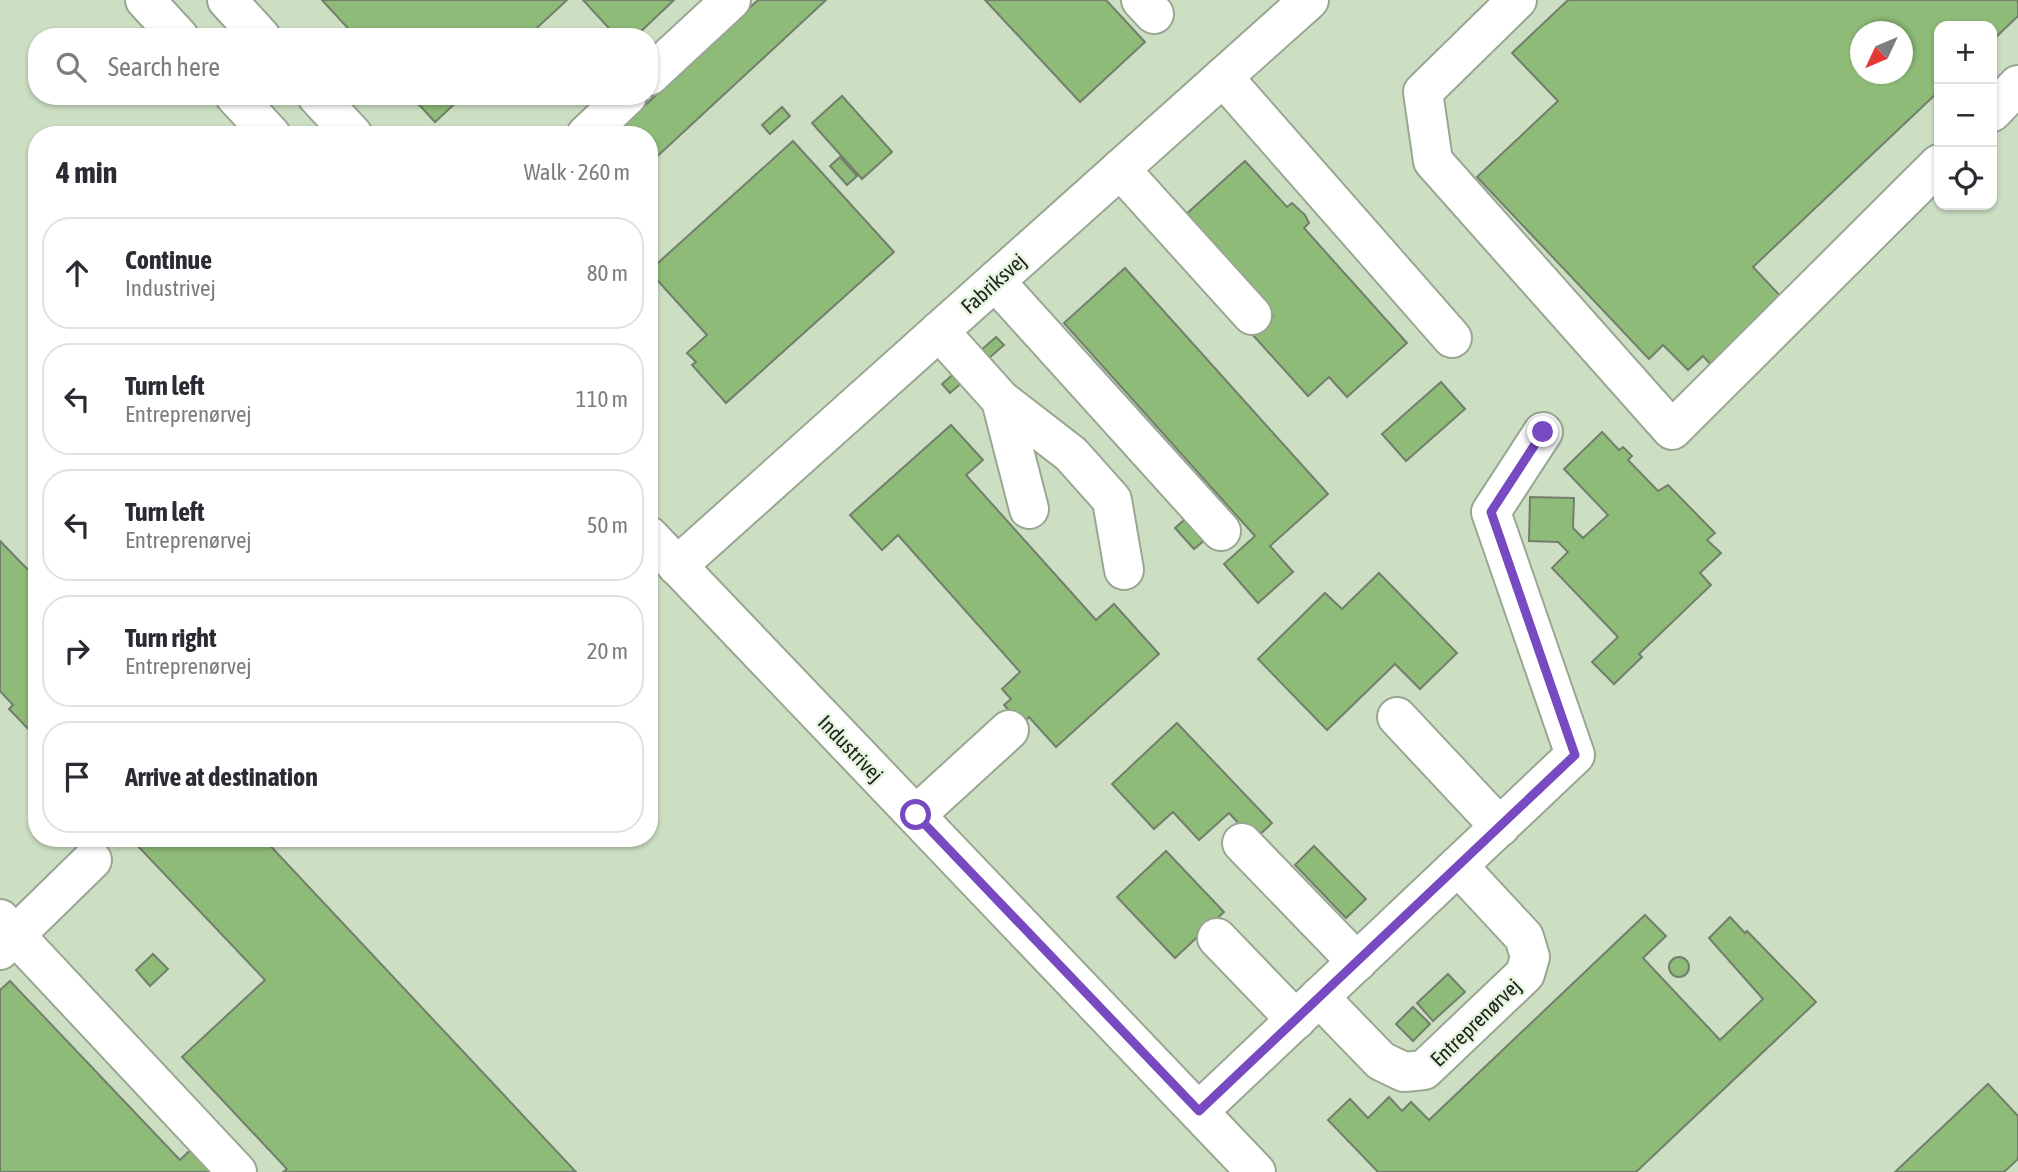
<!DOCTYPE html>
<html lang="en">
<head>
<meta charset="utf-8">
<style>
	:root { --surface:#fff; --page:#f7f7f7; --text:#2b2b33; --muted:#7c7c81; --line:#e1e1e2 }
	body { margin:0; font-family:"Asap Condensed",sans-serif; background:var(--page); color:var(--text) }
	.controls { position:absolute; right:21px; top:21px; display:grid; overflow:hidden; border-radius:14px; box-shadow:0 2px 5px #0004 }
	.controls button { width:63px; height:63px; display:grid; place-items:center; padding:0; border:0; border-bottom:2px solid var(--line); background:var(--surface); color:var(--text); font:35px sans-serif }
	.compass { position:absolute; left:1850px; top:21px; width:63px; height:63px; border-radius:50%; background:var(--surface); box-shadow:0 2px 5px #0004; rotate:226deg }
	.stop { position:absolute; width:21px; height:21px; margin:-16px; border:5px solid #784ac2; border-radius:50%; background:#fff }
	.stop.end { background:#784ac2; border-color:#fff; box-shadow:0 2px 7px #0008 }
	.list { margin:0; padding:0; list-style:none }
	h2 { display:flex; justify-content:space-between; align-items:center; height:91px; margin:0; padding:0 28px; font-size:30px }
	h2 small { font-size:23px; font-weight:400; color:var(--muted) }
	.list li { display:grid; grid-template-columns:46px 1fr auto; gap:21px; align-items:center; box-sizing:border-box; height:112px; margin:0 14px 14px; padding:0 14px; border:2px solid var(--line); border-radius:28px }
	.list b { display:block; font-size:26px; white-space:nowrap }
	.list p { margin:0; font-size:23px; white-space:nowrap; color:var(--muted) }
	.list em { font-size:23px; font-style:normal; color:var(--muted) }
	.icon { flex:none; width:38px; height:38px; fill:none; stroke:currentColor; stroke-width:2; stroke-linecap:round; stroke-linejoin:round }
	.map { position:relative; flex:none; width:2018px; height:1172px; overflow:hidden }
	.search { position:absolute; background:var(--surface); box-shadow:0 2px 5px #0004; left:28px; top:28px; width:630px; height:77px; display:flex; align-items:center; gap:18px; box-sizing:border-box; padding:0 24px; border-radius:28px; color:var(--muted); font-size:26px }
	.panel { position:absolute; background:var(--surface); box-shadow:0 2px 5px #0004; left:28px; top:126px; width:630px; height:721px; border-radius:28px }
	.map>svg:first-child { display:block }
	.built { fill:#ccdfc3; fill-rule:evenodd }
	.building { fill:#8ebb77; stroke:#727f6c; stroke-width:2; fill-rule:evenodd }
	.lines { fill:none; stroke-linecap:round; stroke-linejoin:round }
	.minor-casing { stroke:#99a792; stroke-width:42 }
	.minor { stroke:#fff; stroke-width:38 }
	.route { stroke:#784ac2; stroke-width:9 }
	.labels { text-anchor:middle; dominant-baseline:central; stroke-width:5; stroke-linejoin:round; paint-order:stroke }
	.street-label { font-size:21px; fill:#20251d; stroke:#e6f5df }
</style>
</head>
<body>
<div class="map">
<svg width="2018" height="1172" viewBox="0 0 2018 1172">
	<rect width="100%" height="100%" fill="#d9e8d2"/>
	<path class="built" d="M 0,0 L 2018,0 L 2018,1172 L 0,1172 ZM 1939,26 L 1992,26 L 1992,205 L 1939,205 ZM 1860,32 L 1902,32 L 1902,74 L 1860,74 ZM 37,37 L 649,37 L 649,96 L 37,96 ZM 37,135 L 649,135 L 649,838 L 37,838 Z"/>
	<g class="building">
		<path d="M 322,0 L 567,0 L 527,37 L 356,37 Z"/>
		<path d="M 583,0 L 674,0 L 635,37 L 617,37 Z"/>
		<path d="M 758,0 L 826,0 L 649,164 L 649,135 L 613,135 Z"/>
		<path d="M 985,0 L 1106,0 L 1145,42 L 1080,102 Z"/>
		<path d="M 1568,0 L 2018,0 L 2018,16 L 1992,41 L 1992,26 L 1939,26 L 1939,91 L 1753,267 L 1784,300 L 1713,367 L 1703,356 L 1688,370 L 1663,345 L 1649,359 L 1477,177 L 1558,101 L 1512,53 ZM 1860,32 L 1902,32 L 1902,74 L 1860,74 Z"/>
		<path d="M 411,96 L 463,96 L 435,122 Z"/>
		<path d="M 842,96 L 892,152 L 862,179 L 812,123 Z"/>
		<path d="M 782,107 L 790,116 L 770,134 L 762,125 Z"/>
		<path d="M 793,141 L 894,252 L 726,403 L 692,365 L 696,362 L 687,353 L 707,335 L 649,271 Z"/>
		<path d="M 840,157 L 857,176 L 847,185 L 830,166 Z"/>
		<path d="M 1245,161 L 1287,207 L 1292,203 L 1305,215 L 1309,223 L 1304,228 L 1407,343 L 1347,397 L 1329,377 L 1308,396 L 1252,334 L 1273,316 L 1184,216 Z"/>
		<path d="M 1125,268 L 1328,494 L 1270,546 L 1293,572 L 1258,603 L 1224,564 L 1255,536 L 1064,323 Z"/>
		<path d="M 996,337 L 1004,345 L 988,359 L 980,351 Z"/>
		<path d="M 958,370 L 966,379 L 950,393 L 942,384 Z"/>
		<path d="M 1441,382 L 1465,409 L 1406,461 L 1382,434 Z"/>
		<path d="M 951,425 L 983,460 L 966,475 L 1096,620 L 1114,604 L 1159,654 L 1056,747 L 1029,717 L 1022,724 L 1004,705 L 1011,699 L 1002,689 L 1020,672 L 898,535 L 882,550 L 850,515 Z"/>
		<path d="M 1602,432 L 1619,450 L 1623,447 L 1632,456 L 1628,460 L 1658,491 L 1668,485 L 1715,533 L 1707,540 L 1721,553 L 1700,573 L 1711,585 L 1639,654 L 1642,657 L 1614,684 L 1592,662 L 1618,637 L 1552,568 L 1568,552 L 1558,542 L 1529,541 L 1530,497 L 1574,498 L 1573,528 L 1583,538 L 1608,515 L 1564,469 Z"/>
		<path d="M 1194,511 L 1213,533 L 1194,549 L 1175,528 Z"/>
		<path d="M 0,541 L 37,579 L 37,738 L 9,709 L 13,705 L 0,691 Z"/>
		<path d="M 1379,573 L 1457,653 L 1420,689 L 1395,664 L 1327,730 L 1258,659 L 1325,593 L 1342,609 Z"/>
		<path d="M 1177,723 L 1272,823 L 1254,840 L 1229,813 L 1199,840 L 1173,812 L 1154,829 L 1112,784 Z"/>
		<path d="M 135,838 L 263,838 L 576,1172 L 283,1172 L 287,1169 L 182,1057 L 265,980 L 134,842 Z"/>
		<path d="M 1314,846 L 1366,899 L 1346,918 L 1295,865 Z"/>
		<path d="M 1166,851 L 1224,912 L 1175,958 L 1117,897 Z"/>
		<path d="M 1645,915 L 1666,936 L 1643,958 L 1720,1040 L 1763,999 L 1709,938 L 1730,917 L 1745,933 L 1747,931 L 1816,1002 L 1636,1172 L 1378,1172 L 1328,1120 L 1350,1099 L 1368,1118 L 1389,1097 L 1402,1111 L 1411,1102 L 1429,1120 Z"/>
		<path d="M 153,954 L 168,969 L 150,986 L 136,970 Z"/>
		<circle cx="1679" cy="967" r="10"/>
		<path d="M 1448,974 L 1465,992 L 1433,1021 L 1417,1003 Z"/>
		<path d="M 10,981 L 180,1160 L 202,1139 L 222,1160 L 209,1172 L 0,1172 L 0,990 Z"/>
		<path d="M 1413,1007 L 1430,1024 L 1413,1041 L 1396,1024 Z"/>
		<path d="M 1988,1084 L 2018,1116 L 2018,1159 L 2004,1172 L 1895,1172 Z"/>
	</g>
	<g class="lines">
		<g class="minor-casing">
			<g id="minor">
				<path d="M 145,0 L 179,37"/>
				<path d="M 227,0 L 261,37"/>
				<path d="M 1141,0 L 1154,14"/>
				<path d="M 1517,0 L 1423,92 L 1433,161 L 1672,430 L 1939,164"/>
				<path d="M 649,76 L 731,0"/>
				<path d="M 1223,77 L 1452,338"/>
				<path d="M 235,96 L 271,135"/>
				<path d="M 317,96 L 353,135"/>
				<path d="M 1992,112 L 2018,85"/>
				<path d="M 586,135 L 627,96"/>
				<path d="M 1120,169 L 1252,315"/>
				<path d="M 995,281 L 1221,531"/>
				<path d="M 939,331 L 1001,400"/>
				<path d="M 1029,509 L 1001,400 L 1071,454 L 1112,500 L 1124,570"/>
				<path d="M 649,536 L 1256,1172"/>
				<path d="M 677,566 L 1309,0"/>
				<path d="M 1397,717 L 1500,827"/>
				<path d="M 916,815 L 1009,730"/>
				<path d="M 1242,843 L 1357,962"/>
				<path d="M 0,919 L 237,1172"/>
				<path d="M 1217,938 L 1296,1020"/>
				<path d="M 0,950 L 92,860"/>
				<path d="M 1319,997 L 1381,1061 L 1404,1072 L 1424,1070 L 1525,974 L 1530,957 L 1524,937 L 1458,866"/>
				<path d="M 1199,1111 L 1575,755 L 1491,512 L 1543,432"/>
			</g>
		</g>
		<use href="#minor" class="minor"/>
	</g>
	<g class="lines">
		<path class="route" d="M 916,815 L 1199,1111 L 1575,755 L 1491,512 L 1543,432"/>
	</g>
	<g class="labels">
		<g class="street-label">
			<text transform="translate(993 283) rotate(-42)">Fabriksvej</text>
			<text transform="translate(851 748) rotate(46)">Industrivej</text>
			<text transform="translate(1475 1022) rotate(-44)">Entreprenørvej</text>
		</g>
	</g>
</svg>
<div class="controls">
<button>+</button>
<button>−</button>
<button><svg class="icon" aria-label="locate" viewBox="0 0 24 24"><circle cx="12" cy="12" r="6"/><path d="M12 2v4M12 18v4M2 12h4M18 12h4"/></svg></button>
</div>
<svg class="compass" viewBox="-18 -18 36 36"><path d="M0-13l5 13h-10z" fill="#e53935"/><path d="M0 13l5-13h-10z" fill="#7c7c81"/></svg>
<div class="stop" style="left:916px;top:815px"></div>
<div class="stop end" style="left:1543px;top:432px"></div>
<div class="search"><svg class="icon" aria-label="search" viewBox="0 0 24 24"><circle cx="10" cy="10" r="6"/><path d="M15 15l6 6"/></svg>Search here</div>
<section class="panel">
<h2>4 min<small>Walk · 260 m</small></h2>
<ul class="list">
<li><svg class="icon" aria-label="ahead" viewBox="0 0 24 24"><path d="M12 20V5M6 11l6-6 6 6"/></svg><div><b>Continue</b><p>Industrivej</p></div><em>80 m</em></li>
<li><svg class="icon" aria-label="left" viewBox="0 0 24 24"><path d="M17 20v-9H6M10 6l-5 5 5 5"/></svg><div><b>Turn left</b><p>Entreprenørvej</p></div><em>110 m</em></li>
<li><svg class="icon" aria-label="left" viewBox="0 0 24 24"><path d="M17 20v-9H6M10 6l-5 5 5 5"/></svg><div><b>Turn left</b><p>Entreprenørvej</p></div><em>50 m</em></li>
<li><svg class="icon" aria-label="right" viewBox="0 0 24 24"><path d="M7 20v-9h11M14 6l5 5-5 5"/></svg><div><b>Turn right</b><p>Entreprenørvej</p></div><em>20 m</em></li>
<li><svg class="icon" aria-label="arrive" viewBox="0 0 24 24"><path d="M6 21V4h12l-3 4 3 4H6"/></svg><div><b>Arrive at destination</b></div></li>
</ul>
</section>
</div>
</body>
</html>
